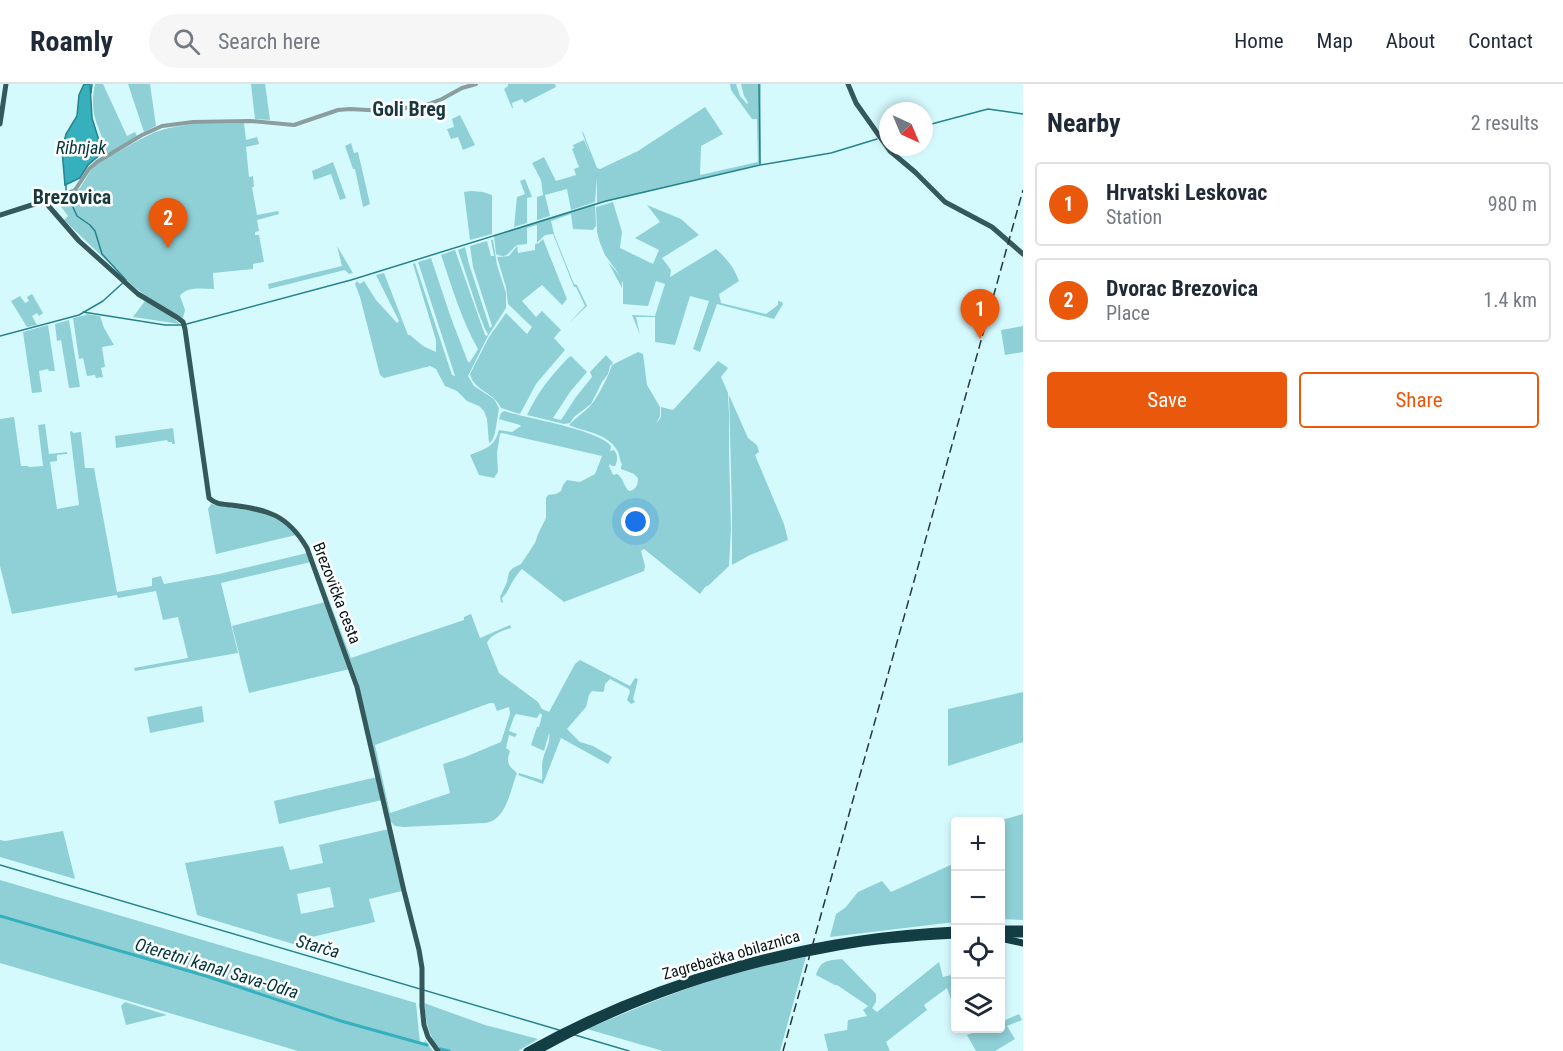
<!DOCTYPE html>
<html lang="en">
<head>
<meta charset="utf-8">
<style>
	:root { --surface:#fff; --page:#f6f6f7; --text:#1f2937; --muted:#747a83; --line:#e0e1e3; --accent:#ea580c }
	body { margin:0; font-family:"Roboto Condensed",sans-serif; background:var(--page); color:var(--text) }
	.controls { position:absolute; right:18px; bottom:18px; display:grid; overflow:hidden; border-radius:6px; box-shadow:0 3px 9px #0003 }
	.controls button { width:54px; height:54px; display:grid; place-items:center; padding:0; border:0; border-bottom:2px solid var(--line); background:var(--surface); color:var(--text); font:30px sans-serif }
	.compass { position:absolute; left:879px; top:18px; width:54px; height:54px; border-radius:50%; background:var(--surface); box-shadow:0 3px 9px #0003; rotate:136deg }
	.you { position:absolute; left:636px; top:438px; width:21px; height:21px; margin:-15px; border:4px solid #fff; border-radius:50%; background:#1a73e8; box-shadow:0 0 0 9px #1a73e833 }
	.badge { display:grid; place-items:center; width:39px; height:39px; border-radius:50%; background:var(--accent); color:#fff; font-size:20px; font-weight:700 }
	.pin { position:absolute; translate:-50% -50px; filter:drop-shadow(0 2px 3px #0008) }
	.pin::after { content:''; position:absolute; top:32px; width:21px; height:18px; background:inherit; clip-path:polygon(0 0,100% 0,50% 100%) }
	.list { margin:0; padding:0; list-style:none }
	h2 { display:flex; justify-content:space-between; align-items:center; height:78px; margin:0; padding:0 24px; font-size:26px }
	h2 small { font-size:20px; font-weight:400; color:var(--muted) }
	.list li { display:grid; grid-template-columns:39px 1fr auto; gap:18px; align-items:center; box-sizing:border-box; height:84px; margin:0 12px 12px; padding:0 12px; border:2px solid var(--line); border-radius:6px }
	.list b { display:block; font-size:22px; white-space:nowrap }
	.list p { margin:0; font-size:20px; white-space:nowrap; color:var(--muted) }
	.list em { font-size:20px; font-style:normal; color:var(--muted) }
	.actions { display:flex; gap:12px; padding:18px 24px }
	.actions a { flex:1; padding:14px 0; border:2px solid var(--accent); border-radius:6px; text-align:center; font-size:21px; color:var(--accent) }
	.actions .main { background:var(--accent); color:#fff }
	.icon { flex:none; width:33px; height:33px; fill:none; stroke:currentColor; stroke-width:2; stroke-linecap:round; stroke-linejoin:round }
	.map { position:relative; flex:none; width:1023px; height:967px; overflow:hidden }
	header { display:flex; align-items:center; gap:36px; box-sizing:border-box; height:84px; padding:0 30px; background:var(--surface); border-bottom:2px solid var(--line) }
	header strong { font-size:28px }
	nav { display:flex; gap:33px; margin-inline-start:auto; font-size:21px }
	.search { width:420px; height:54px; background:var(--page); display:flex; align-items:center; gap:15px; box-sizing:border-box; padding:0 21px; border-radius:33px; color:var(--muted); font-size:22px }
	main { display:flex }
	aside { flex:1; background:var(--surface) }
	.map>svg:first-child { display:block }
	.green { fill:#8ed0d6; fill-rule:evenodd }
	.water { fill:#36b0bc; stroke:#27828b; stroke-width:1.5 }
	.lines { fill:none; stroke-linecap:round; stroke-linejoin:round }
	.stream { stroke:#27828b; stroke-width:1.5 }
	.canal { stroke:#36b0bc; stroke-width:3 }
	.minor { stroke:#8a9d9f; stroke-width:4 }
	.major { stroke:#35585b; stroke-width:5 }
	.highway { stroke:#133f44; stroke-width:7 }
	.rail { stroke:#25393c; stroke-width:1.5; stroke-dasharray:9 4.5; stroke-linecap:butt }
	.labels { text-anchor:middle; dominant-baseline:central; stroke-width:5; stroke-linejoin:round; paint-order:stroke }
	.street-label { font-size:16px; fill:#051618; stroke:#fff }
	.water-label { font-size:18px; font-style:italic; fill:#00373c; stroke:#fff }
	.quarter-label { font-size:20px; font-weight:bold; fill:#183a3e; stroke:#fff }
</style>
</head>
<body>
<header>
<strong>Roamly</strong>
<div class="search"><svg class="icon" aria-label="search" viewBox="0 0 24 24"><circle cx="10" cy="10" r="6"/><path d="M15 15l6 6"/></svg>Search here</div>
<nav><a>Home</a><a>Map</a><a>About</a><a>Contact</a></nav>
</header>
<main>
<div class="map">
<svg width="1023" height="967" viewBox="0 0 1023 967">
	<rect width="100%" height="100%" fill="#d5fafe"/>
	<g class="green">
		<path d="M 95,0 L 103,0 L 127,52 L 135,48 L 137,52 L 104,72 C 107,58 96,43 94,29 C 92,19 93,10 95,0 Z"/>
		<path d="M 128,0 L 150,0 L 156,42 L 144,48 Z"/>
		<path d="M 251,0 L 265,0 L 270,36 L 255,35 Z"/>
		<path d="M 508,0 L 555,0 L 556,3 L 525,19 L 522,15 L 512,19 L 513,24 L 512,24 L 504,5 L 508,2 Z"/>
		<path d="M 730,0 L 736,0 L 740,12 L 747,20 L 748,18 L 744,12 L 741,0 L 761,0 L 761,80 L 597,120 L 597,94 L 595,118 L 571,126 L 567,105 L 545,111 L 550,132 L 537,136 L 537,113 L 543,111 L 541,96 L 532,79 L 544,73 L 556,97 L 576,91 L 574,85 L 579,83 L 572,65 L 574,64 L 573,61 L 584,56 L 590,70 L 582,48 L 583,48 L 597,84 L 600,85 L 638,67 L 705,23 L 723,50 L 701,62 L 700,91 L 758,78 L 757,35 L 752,35 L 731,6 Z"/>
		<path d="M 460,31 L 475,61 L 463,66 L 458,53 L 451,55 L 447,45 L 454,43 L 452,35 Z"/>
		<path d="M 244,39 L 246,56 L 257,53 L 259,60 L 246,63 L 249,93 L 253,92 L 254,103 L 252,103 L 257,131 L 278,127 L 279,130 L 257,136 L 259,147 L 255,148 L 255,151 L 259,151 L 264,178 L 253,180 L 253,185 L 213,189 L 214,205 C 202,205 187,202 180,212 L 185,226 L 183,234 L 158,221 L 133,202 L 64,136 L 68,132 L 56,116 L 71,111 L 80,104 L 91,86 L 98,79 L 139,56 L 155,48 L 169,44 L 193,40 Z"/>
		<path d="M 351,59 L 354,69 L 358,68 L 370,120 L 363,123 L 355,85 L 353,85 L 345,62 Z"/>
		<path d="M 333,78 L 346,114 L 340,116 L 331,90 L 314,96 L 312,87 Z"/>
		<path d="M 525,95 L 532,113 L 527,114 L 527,139 L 514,143 L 517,113 L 525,110 L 520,97 Z"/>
		<path d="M 471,107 L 483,108 L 492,111 L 492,150 L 470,156 L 464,108 Z"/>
		<path d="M 613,118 L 622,148 L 620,164 L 653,180 L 659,166 L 635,154 L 660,138 L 647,121 L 681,135 L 699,151 L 662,174 L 671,186 L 670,193 L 716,165 C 727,175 734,183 739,197 L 719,210 L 721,219 L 766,230 L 778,221 L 778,217 L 782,218 L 783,220 L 774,235 L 717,220 L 700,268 L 693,265 L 709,217 L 690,212 L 675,261 L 655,258 L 655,233 L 636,233 L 640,251 L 632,231 L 655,232 L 665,200 L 656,197 L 648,222 L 623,220 L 623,199 L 622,197 L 622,204 L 608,178 L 621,193 L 605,171 L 600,159 L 597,148 L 596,123 Z"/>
		<path d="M 595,119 L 596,142 L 593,146 L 573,145 L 571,130 L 551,137 L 554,150 L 574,200 L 577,201 L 587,222 L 569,239 L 585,222 L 576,203 L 574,203 L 553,150 L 545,151 L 537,159 L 537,141 L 527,144 L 527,160 L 517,161 C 509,167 508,176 496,170 L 494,151 Z"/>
		<path d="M 543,155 L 567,215 L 562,221 L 542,201 L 522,217 L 536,233 L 542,227 L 561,246 L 554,254 L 565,266 L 536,300 L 520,330 L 501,324 C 494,308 474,307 470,290 L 489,253 L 506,229 L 527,250 L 532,243 L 508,220 L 506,203 L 497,173 L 509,172 L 517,162 L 518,169 L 535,166 L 535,160 L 539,159 Z"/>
		<path d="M 491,156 L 493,156 L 497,181 L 506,209 L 506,224 L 488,252 L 468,292 L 474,302 L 494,315 L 499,324 L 495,349 L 492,357 L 489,359 L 487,335 L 484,327 L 479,322 L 467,317 L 457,307 L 445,302 L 436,285 L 430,282 L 384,294 L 380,291 L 360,213 L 355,200 L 357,197 L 360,200 L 364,197 L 376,216 L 397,239 L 399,237 L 376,191 L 384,189 L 408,251 L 410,251 L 423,262 L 436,268 L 436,256 L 413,180 L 415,179 L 452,291 L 455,292 L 418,178 L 431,174 L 451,234 L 468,278 L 470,278 L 478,265 C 461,235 452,203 441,171 L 455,166 L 485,251 L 487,252 L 488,250 L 485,245 L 478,227 L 458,166 L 465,163 L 469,180 L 490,244 L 492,242 L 473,183 L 470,162 L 487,157 L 491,172 L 494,172 Z"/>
		<path d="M 337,162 L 353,189 L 349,190 L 345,186 L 269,205 L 268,200 L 342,182 Z"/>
		<path d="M 32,210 L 43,229 L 39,232 L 37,229 L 32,232 L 37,241 L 27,243 L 11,217 L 20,212 L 25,219 L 29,217 L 27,213 Z"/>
		<path d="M 145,217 L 173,234 L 180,240 L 133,233 Z"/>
		<path d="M 86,230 L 100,232 L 104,244 L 114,261 L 102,263 L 105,283 L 101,284 L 103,293 L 96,294 L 95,291 L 87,292 L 83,274 L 79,275 L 73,234 L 86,231 Z"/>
		<path d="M 69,236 L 80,303 L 69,304 L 61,256 L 57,257 L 55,240 Z"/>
		<path d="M 48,241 L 55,287 L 49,287 L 48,285 L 39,287 L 42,308 L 32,309 L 23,248 Z"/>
		<path d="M 1023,242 L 1023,268 L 1005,271 L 1001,246 Z"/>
		<path d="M 638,268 L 643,270 L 647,301 L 660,323 L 660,332 L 656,340 L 661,333 L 661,323 L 673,326 L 718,277 L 728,284 L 721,293 L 728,309 L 729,331 L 729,368 L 731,445 L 729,482 L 709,501 L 705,503 L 700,510 L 644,465 L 641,467 L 645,482 L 644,487 L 564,518 L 522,485 C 519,488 515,493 513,497 C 509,503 508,509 502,514 L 503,519 L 501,518 L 500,513 L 507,498 L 509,488 L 513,484 L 521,480 L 535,459 L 538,450 L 546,434 L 546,414 L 548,411 L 556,410 L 561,407 L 563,401 L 567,396 L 580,398 L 595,390 L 602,372 L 502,349 L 500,350 L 497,369 L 498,388 L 494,394 L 479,391 L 470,371 C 486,364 494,364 499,346 L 512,348 L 521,342 L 520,341 L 499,335 L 501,329 L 504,327 C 526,334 600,346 611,362 L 610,367 L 614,366 C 618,371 618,376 615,382 L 612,382 L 610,380 L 609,382 L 613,391 L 617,390 C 624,394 623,402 629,407 C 636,406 638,401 638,394 L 634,390 L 621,385 L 621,383 L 622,380 C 619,375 620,371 617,366 C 607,349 585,348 569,341 C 575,334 585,328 591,321 C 598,313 609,291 612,281 Z"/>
		<path d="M 606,271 L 613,279 L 610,282 L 608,290 L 602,298 L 591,320 L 574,333 L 570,339 L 564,340 L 527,331 C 538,308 550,293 568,274 L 571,272 L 587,288 L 570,308 L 553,334 L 561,336 L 576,313 L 592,293 L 590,288 Z"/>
		<path d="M 729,311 L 748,354 L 757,361 L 759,368 L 755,371 L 784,440 L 788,456 L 750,471 L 732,481 L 732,427 Z"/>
		<path d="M 14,333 L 21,382 L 28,382 L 29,383 L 43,382 L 38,341 L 45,340 L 49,370 L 67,368 L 67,370 L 57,371 L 57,377 L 50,378 L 57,425 L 79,421 L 70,348 L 72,347 L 73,349 L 81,348 L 85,384 L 94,384 L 117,508 L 152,502 L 152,494 L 161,492 L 164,500 L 219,490 L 220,495 L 219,490 L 307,469 L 311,478 L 221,499 L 238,569 L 135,587 L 134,584 L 188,574 L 178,533 L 163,536 L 156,507 L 118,514 L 117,511 L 12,530 L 0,482 L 0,335 Z"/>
		<path d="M 173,344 L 175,360 L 172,360 L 172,358 L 168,358 L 167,356 L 116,364 L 115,352 Z"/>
		<path d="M 211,420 L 259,428 L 282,437 L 296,451 L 216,470 L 208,425 Z"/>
		<path d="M 311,470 L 351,574 L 464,536 L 464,533 L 471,530 L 480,554 L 510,541 L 511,544 C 503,547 491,550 487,559 L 499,589 L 538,618 L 542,625 L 549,628 L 575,580 L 580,576 L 630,602 L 635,594 L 638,595 L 633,615 L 635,618 L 631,620 L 627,616 L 630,608 L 629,605 L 610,595 L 605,600 L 604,607 L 602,608 L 592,607 L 589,611 L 586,623 L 567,645 L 580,658 L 593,662 L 612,673 L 608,680 L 561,654 L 543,700 L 518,691 L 519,689 L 542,696 C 543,689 541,681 543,675 C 545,666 551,658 549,649 L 544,667 L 531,661 L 537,643 L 539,643 L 542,631 L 540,629 L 537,634 L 516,630 L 514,633 L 509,647 L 517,650 L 515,653 L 509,651 L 506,664 L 510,667 C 506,679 508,681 517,689 C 510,707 506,737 485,739 L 404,743 L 395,742 L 390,737 L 358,598 ZM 490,619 L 494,619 L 497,627 L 509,623 L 510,630 L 501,658 L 465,673 L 443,680 L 450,709 L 390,729 L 375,661 Z"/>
		<path d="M 325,518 L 350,585 L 249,609 L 232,542 Z"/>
		<path d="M 1023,608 L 1023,658 L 948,682 L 948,625 Z"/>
		<path d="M 202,622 L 204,638 L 150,649 L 147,633 Z"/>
		<path d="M 377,693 L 382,716 L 279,740 L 274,717 Z"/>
		<path d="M 1023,730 L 1023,836 L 1001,835 L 1000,738 L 998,737 Z"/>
		<path d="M 389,745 L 402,807 L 369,815 L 375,838 L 308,854 L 310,865 L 197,831 L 185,779 L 283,762 L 290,786 L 323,779 L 319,761 ZM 330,803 L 334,823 L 301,830 L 297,810 Z"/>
		<path d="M 63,747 L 75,795 L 0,773 L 0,756 L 5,757 Z"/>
		<path d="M 955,779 L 955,838 L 830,853 L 836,830 L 845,824 L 858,808 L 882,797 L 891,808 Z"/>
		<path d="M 0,796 L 416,919 L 420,959 L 424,960 L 425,956 L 433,967 L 298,967 L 0,879 Z"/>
		<path d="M 806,873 L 780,967 L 663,967 L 587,945 C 629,927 672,909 716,895 C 746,885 776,879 806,873 Z"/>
		<path d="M 842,875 L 876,910 L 876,918 L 872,924 L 877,928 L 939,878 L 943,893 L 955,890 L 955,927 L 947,904 L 924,921 L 927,926 L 886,958 L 890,967 L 828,967 L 824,950 L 847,946 L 848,936 L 867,932 L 863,926 L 868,922 L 837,901 L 835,901 L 816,891 C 821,875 828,877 842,875 Z"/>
		<path d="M 125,918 L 167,931 L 126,941 L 121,922 Z"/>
		<path d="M 424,919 L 485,941 L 538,955 L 518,967 L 441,967 C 428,952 426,938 424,919 Z"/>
		<path d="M 1019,930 L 1022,936 L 1007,942 L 1015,955 L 995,967 L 976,967 L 967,951 L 983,945 L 1000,944 L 1001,938 Z"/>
	</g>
	<path class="water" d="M 84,0 L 90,0 L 92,34 L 101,63 L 102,69 L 88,81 L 80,94 L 65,101 L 62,66 L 66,50 L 77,32 L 79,11 Z"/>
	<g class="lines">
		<g class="stream">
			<path d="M 759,0 L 760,80"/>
			<path d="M 91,9 L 92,0"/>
			<path d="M 924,42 L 988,25 L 1023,30"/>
			<path d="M 882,53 L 888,52"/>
			<path d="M 83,228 L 165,241 L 183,241 L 351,196 L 606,117 L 760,81 L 831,69 L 877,55"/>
			<path d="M 0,252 L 79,231 L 103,217 L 126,196 L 102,170 L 95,147 L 90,141 L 77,132 L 66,108 L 66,101"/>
			<path d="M 0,781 L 559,946"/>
			<path d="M 575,951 L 629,967"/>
		</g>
		<g class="canal">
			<path d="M 0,832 L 206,892 L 341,937 L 427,961"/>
			<path d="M 440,965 L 449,967"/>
		</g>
		<path class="minor" d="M 46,118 L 75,106 L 89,85 L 97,78 L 142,51 L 162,42 L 193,38 L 250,37 L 294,41 L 338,26 L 350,25 L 386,27 L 426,21 L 442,15 L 462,4 L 476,0"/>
		<g class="major">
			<path d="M 848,0 L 856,19 L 890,67 L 915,88 L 945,118 L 992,143 L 1023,170"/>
			<path d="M 0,40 L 6,0"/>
			<path d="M 0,131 L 41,118 L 46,119 L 79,157 L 138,210 L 178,234 L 183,238 L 185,245 L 209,414 C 215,420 222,420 231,421 C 268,426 287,430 307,464 L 357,603 L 404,807 L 419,866 L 422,884 L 422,922 L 424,941 L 428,953 L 438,967"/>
		</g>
		<g class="highway">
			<path d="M 1000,845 L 1023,845"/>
			<path d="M 1000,850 L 1023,850"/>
			<path d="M 1000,854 L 1023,859"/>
			<path d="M 527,967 C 658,894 806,853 956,846"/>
			<path d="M 538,967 C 630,915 734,881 838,863 C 876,856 916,853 956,851"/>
		</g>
		<path class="rail" d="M 783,967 L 1023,106"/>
	</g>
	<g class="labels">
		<g class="street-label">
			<text transform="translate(337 509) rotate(69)">Brezovička cesta</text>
			<text transform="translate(731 871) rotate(-16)">Zagrebačka obilaznica</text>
		</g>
		<g class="water-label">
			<text x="81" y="63">Ribnjak</text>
			<text transform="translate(318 862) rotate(16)">Starča</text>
			<text transform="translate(217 884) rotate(17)">Oteretni kanal Sava-Odra</text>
		</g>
		<g class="quarter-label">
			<text x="409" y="25">Goli Breg</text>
			<text x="72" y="113">Brezovica</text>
		</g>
	</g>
</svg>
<div class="controls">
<button>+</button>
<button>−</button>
<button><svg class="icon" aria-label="locate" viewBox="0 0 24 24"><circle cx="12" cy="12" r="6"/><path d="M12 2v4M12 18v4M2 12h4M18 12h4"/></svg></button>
<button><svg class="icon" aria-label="layers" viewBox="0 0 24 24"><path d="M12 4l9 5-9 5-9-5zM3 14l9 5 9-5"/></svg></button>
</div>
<svg class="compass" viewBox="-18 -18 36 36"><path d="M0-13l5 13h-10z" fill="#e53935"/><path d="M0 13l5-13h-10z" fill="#747a83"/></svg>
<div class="you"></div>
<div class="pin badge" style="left:980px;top:255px">1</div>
<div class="pin badge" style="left:168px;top:164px">2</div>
</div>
<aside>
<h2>Nearby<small>2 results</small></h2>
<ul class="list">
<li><span class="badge">1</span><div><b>Hrvatski Leskovac</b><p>Station</p></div><em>980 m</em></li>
<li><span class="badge">2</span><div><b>Dvorac Brezovica</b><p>Place</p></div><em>1.4 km</em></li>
</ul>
<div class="actions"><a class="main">Save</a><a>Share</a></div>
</aside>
</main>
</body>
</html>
